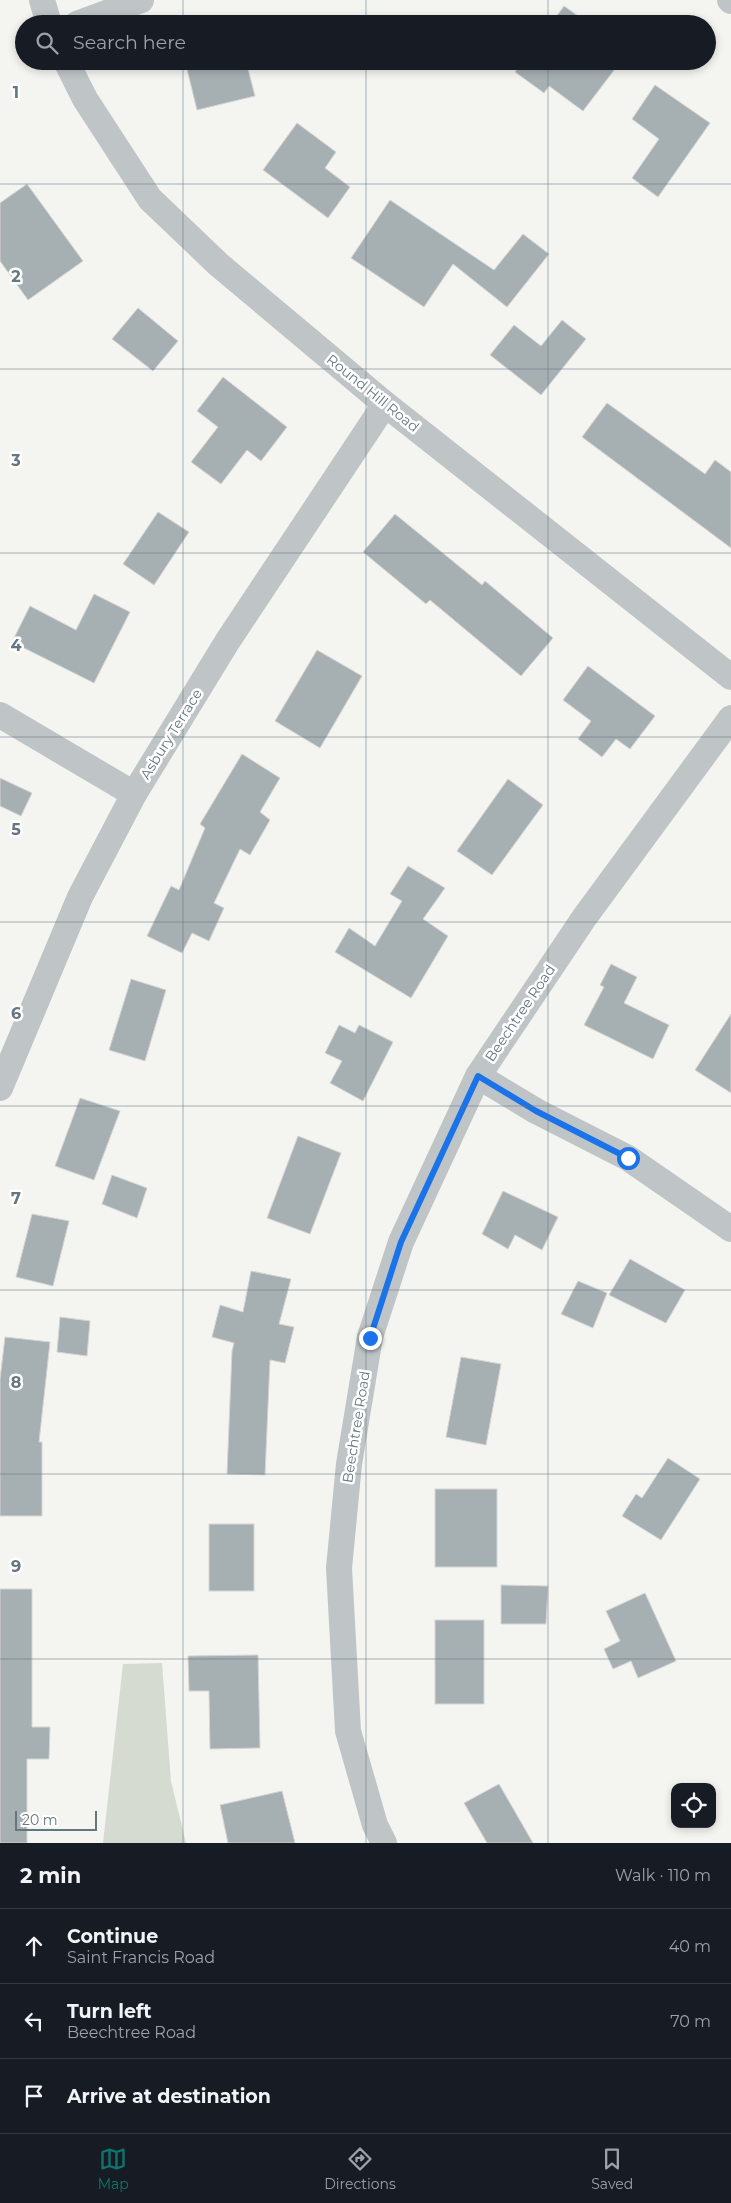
<!DOCTYPE html>
<html lang="en">
<head>
<meta charset="utf-8">
<style>
	:root { --surface:#171b24; --page:#20242c; --text:#f1f3f6; --muted:#9ea1a6; --line:#363941; --accent:#0f766e }
	body { margin:0; font-family:Montserrat,sans-serif; background:var(--page); color:var(--text) }
	.controls { position:absolute; right:15px; bottom:15px; display:grid; overflow:hidden; border-radius:10px; box-shadow:0 2px 8px #0003 }
	.controls button { width:45px; height:45px; display:grid; place-items:center; padding:0; border:0; border-bottom:1px solid var(--line); background:var(--surface); color:var(--text); font:25px sans-serif }
	.scale { position:absolute; left:15px; bottom:12px; width:82px; box-sizing:border-box; padding-left:5px; border:2px solid #647680; border-top:0; font-size:14px; line-height:18px; white-space:nowrap; color:#647680; -webkit-text-stroke:4px #fff; paint-order:stroke }
	.stop { position:absolute; width:15px; height:15px; margin:-11px; border:4px solid #1a73e8; border-radius:50%; background:#fff }
	.stop.end { background:#1a73e8; border-color:#fff; box-shadow:0 1px 5px #0008 }
	.list { margin:0; padding:0; list-style:none }
	h2 { display:flex; justify-content:space-between; align-items:center; height:65px; margin:0; padding:0 20px; font-size:21px }
	h2 small { font-size:16px; font-weight:400; color:var(--muted) }
	.list li { display:grid; grid-template-columns:32px 1fr auto; gap:15px; align-items:center; box-sizing:border-box; height:75px; padding:0 20px; border-top:1px solid var(--line) }
	.list b { display:block; font-size:19px; white-space:nowrap }
	.list p { margin:0; font-size:16px; white-space:nowrap; color:var(--muted) }
	.list em { font-size:16px; font-style:normal; color:var(--muted) }
	.icon { flex:none; width:28px; height:28px; fill:none; stroke:currentColor; stroke-width:2; stroke-linecap:round; stroke-linejoin:round }
	.map { position:relative; flex:none; width:731px; height:1843px; overflow:hidden }
	.search { position:absolute; background:var(--surface); box-shadow:0 2px 8px #0003; left:15px; right:15px; top:15px; height:55px; display:flex; align-items:center; gap:12px; box-sizing:border-box; padding:0 18px; border-radius:28px; color:var(--muted); font-size:19px }
	.sheet { height:290px; background:var(--surface) }
	nav { display:flex; justify-content:space-around; align-items:center; box-sizing:border-box; height:70px; border-top:1px solid var(--line); background:var(--surface); font-size:14px; color:var(--muted) }
	nav a { display:grid; justify-items:center; gap:2px }
	nav .on { color:var(--accent) }
	.map>svg:first-child { display:block }
	.green { fill:#d6dbd1 }
	.building { fill:#a6afb2; stroke:#d5d5d3 }
	.lines { fill:none; stroke-linecap:round; stroke-linejoin:round }
	.minor { stroke:#bfc4c6; stroke-width:26 }
	.route { stroke:#1a73e8; stroke-width:6 }
	.grid { fill:none; stroke:#647680; stroke-width:1; stroke-opacity:0.55 }
	.labels { text-anchor:middle; dominant-baseline:central; stroke-width:5; stroke-linejoin:round; paint-order:stroke }
	.street-label { font-size:14px; fill:#647680; stroke:#fff }
	.grid-label { font-size:16px; text-anchor:middle; font-weight:bold; fill:#647680; stroke:#fff; stroke-width:5; stroke-linejoin:round; paint-order:stroke }
</style>
</head>
<body>
<div class="map">
<svg width="731" height="1843" viewBox="0 0 731 1843">
	<rect width="100%" height="100%" fill="#f4f4f0"/>
	<path class="green" d="M 162,1663 L 171,1781 L 186,1843 L 103,1843 L 123,1664 Z"/>
	<g class="building">
		<path d="M 564,6 L 589,24 L 551,24 Z"/>
		<path d="M 185,61 L 246,61 L 255,96 L 197,110 Z"/>
		<path d="M 523,61 L 621,61 L 583,111 L 549,86 L 544,93 L 515,72 Z"/>
		<path d="M 655,85 L 710,123 L 658,197 L 632,178 L 659,139 L 632,119 Z"/>
		<path d="M 297,123 L 336,152 L 325,168 L 350,187 L 328,218 L 263,170 Z"/>
		<path d="M 27,184 L 83,261 L 28,300 L 0,261 L 0,203 Z"/>
		<path d="M 390,200 L 494,270 L 523,234 L 549,254 L 507,307 L 453,264 L 424,307 L 351,258 Z"/>
		<path d="M 138,308 L 178,341 L 153,371 L 112,339 Z"/>
		<path d="M 562,320 L 586,339 L 541,395 L 490,355 L 514,325 L 541,346 Z"/>
		<path d="M 223,377 L 287,427 L 261,461 L 247,450 L 221,484 L 191,462 L 218,427 L 197,411 Z"/>
		<path d="M 607,403 L 705,474 L 715,460 L 731,472 L 731,548 L 582,437 Z"/>
		<path d="M 158,512 L 189,532 L 154,585 L 123,564 Z"/>
		<path d="M 395,514 L 482,585 L 485,581 L 553,638 L 521,676 L 430,600 L 426,604 L 363,552 Z"/>
		<path d="M 94,594 L 130,612 L 94,683 L 12,642 L 30,606 L 76,630 Z"/>
		<path d="M 317,650 L 362,676 L 320,748 L 275,721 Z"/>
		<path d="M 588,666 L 655,716 L 630,749 L 616,739 L 602,757 L 578,739 L 591,721 L 563,700 Z"/>
		<path d="M 242,754 L 280,778 L 260,812 L 270,820 L 250,855 L 240,849 L 214,903 L 224,908 L 209,941 L 192,933 L 182,953 L 147,936 L 171,886 L 179,890 L 205,828 L 200,824 Z"/>
		<path d="M 0,778 L 32,793 L 21,816 L 0,806 Z"/>
		<path d="M 508,779 L 543,805 L 492,875 L 457,851 Z"/>
		<path d="M 408,866 L 445,888 L 423,919 L 448,936 L 411,998 L 335,952 L 349,928 L 375,946 L 402,901 L 390,894 Z"/>
		<path d="M 611,964 L 637,977 L 624,1003 L 669,1025 L 653,1059 L 584,1025 L 604,987 L 600,985 Z"/>
		<path d="M 131,979 L 166,990 L 145,1061 L 109,1050 Z"/>
		<path d="M 731,1014 L 731,1093 L 695,1070 Z"/>
		<path d="M 339,1025 L 355,1033 L 359,1025 L 393,1042 L 363,1101 L 330,1083 L 342,1061 L 325,1053 Z"/>
		<path d="M 80,1098 L 120,1111 L 94,1180 L 55,1166 Z"/>
		<path d="M 298,1136 L 341,1153 L 310,1234 L 267,1218 Z"/>
		<path d="M 112,1175 L 147,1188 L 137,1218 L 102,1204 Z"/>
		<path d="M 503,1191 L 558,1217 L 542,1250 L 515,1235 L 508,1249 L 482,1234 Z"/>
		<path d="M 32,1214 L 69,1221 L 53,1286 L 16,1277 Z"/>
		<path d="M 630,1259 L 685,1290 L 666,1323 L 609,1295 Z"/>
		<path d="M 251,1271 L 291,1279 L 279,1324 L 294,1327 L 285,1363 L 270,1360 L 265,1475 L 227,1474 L 232,1351 L 234,1343 L 212,1337 L 220,1305 L 243,1312 Z"/>
		<path d="M 578,1281 L 607,1293 L 593,1328 L 561,1314 Z"/>
		<path d="M 60,1317 L 90,1321 L 87,1356 L 57,1352 Z"/>
		<path d="M 5,1337 L 50,1342 L 39,1442 L 42,1442 L 42,1516 L 0,1516 L 0,1379 Z"/>
		<path d="M 461,1357 L 501,1364 L 486,1445 L 446,1437 Z"/>
		<path d="M 668,1458 L 700,1479 L 661,1540 L 622,1516 L 636,1494 L 642,1498 Z"/>
		<rect x="435" y="1489" width="62" height="78"/>
		<rect x="209" y="1524" width="45" height="67"/>
		<path d="M 501,1585 L 548,1586 L 546,1624 L 501,1624 Z"/>
		<path d="M 0,1589 L 32,1589 L 32,1727 L 50,1727 L 49,1759 L 27,1759 L 27,1843 L 0,1843 Z"/>
		<path d="M 645,1593 L 676,1661 L 638,1678 L 631,1661 L 613,1669 L 604,1649 L 620,1641 L 606,1611 Z"/>
		<rect x="435" y="1620" width="49" height="84"/>
		<path d="M 258,1655 L 260,1748 L 210,1749 L 209,1691 L 189,1691 L 188,1656 Z"/>
		<path d="M 499,1784 L 533,1843 L 487,1843 L 464,1803 Z"/>
		<path d="M 282,1791 L 295,1843 L 228,1843 L 220,1805 Z"/>
	</g>
	<g class="lines">
		<g class="minor">
			<path d="M 42,0 L 49,24"/>
			<path d="M 730,0 L 731,1"/>
			<path d="M 77,24 L 141,0"/>
			<path d="M 66,61 L 85,99 L 150,199 L 218,264 L 385,404 L 731,677"/>
			<path d="M 0,715 L 134,794"/>
			<path d="M 478,1076 L 536,1111 L 628,1158 L 731,1229"/>
			<path d="M 0,1088 L 80,897 L 134,794 L 227,642 L 385,404"/>
			<path d="M 384,1843 L 375,1825 L 348,1731 L 339,1568 L 349,1464 L 370,1337 L 401,1242 L 478,1076 L 584,918 L 731,718"/>
		</g>
	</g>
	<g class="lines">
		<path class="route" d="M 370,1338 L 401,1242 L 478,1076 L 536,1111 L 628,1158"/>
	</g>
	<path class="grid" d="M 183,0 L 183,24M 366,0 L 366,24M 548,0 L 548,24M 183,61 L 183,1843M 366,61 L 366,1843M 548,61 L 548,1843M 0,184 L 731,184M 0,369 L 731,369M 0,553 L 731,553M 0,737 L 731,737M 0,922 L 731,922M 0,1106 L 731,1106M 0,1290 L 731,1290M 0,1474 L 731,1474M 0,1659 L 731,1659"/>
	<g class="labels">
		<g class="street-label">
			<text transform="translate(373 393) rotate(39)">Round Hill Road</text>
			<text transform="translate(171 734) rotate(-58)">Asbury Terrace</text>
			<text transform="translate(520 1013) rotate(-56)">Beechtree Road</text>
			<text transform="translate(356 1427) rotate(-81)">Beechtree Road</text>
		</g>
	</g>
	<g class="grid-label">
		<text x="16" y="98">1</text>
		<text x="16" y="282">2</text>
		<text x="16" y="466">3</text>
		<text x="16" y="651">4</text>
		<text x="16" y="835">5</text>
		<text x="16" y="1019">6</text>
		<text x="16" y="1204">7</text>
		<text x="16" y="1388">8</text>
		<text x="16" y="1572">9</text>
	</g>
</svg>
<div class="controls">
<button><svg class="icon" aria-label="locate" viewBox="0 0 24 24"><circle cx="12" cy="12" r="6"/><path d="M12 2v4M12 18v4M2 12h4M18 12h4"/></svg></button>
</div>
<div class="scale">20 m</div>
<div class="stop" style="left:628px;top:1158px"></div>
<div class="stop end" style="left:370px;top:1338px"></div>
<div class="search"><svg class="icon" aria-label="search" viewBox="0 0 24 24"><circle cx="10" cy="10" r="6"/><path d="M15 15l6 6"/></svg>Search here</div>
</div>
<section class="sheet">
<h2>2 min<small>Walk · 110 m</small></h2>
<ul class="list">
<li><svg class="icon" aria-label="ahead" viewBox="0 0 24 24"><path d="M12 20V5M6 11l6-6 6 6"/></svg><div><b>Continue</b><p>Saint Francis Road</p></div><em>40 m</em></li>
<li><svg class="icon" aria-label="left" viewBox="0 0 24 24"><path d="M17 20v-9H6M10 6l-5 5 5 5"/></svg><div><b>Turn left</b><p>Beechtree Road</p></div><em>70 m</em></li>
<li><svg class="icon" aria-label="arrive" viewBox="0 0 24 24"><path d="M6 21V4h12l-3 4 3 4H6"/></svg><div><b>Arrive at destination</b></div></li>
</ul>
</section>
<nav>
<a class="on"><svg class="icon" aria-label="map" viewBox="0 0 24 24"><path d="M3 6l6-2 6 2 6-2v14l-6 2-6-2-6 2zM9 4v14M15 6v14"/></svg>Map</a>
<a><svg class="icon" aria-label="directions" viewBox="0 0 24 24"><path d="M12 3l9 9-9 9-9-9zM9 14v-3h6M13 9l2 2-2 2"/></svg>Directions</a>
<a><svg class="icon" aria-label="saved" viewBox="0 0 24 24"><path d="M7 4h10v16l-5-4-5 4z"/></svg>Saved</a>
</nav>
</body>
</html>
